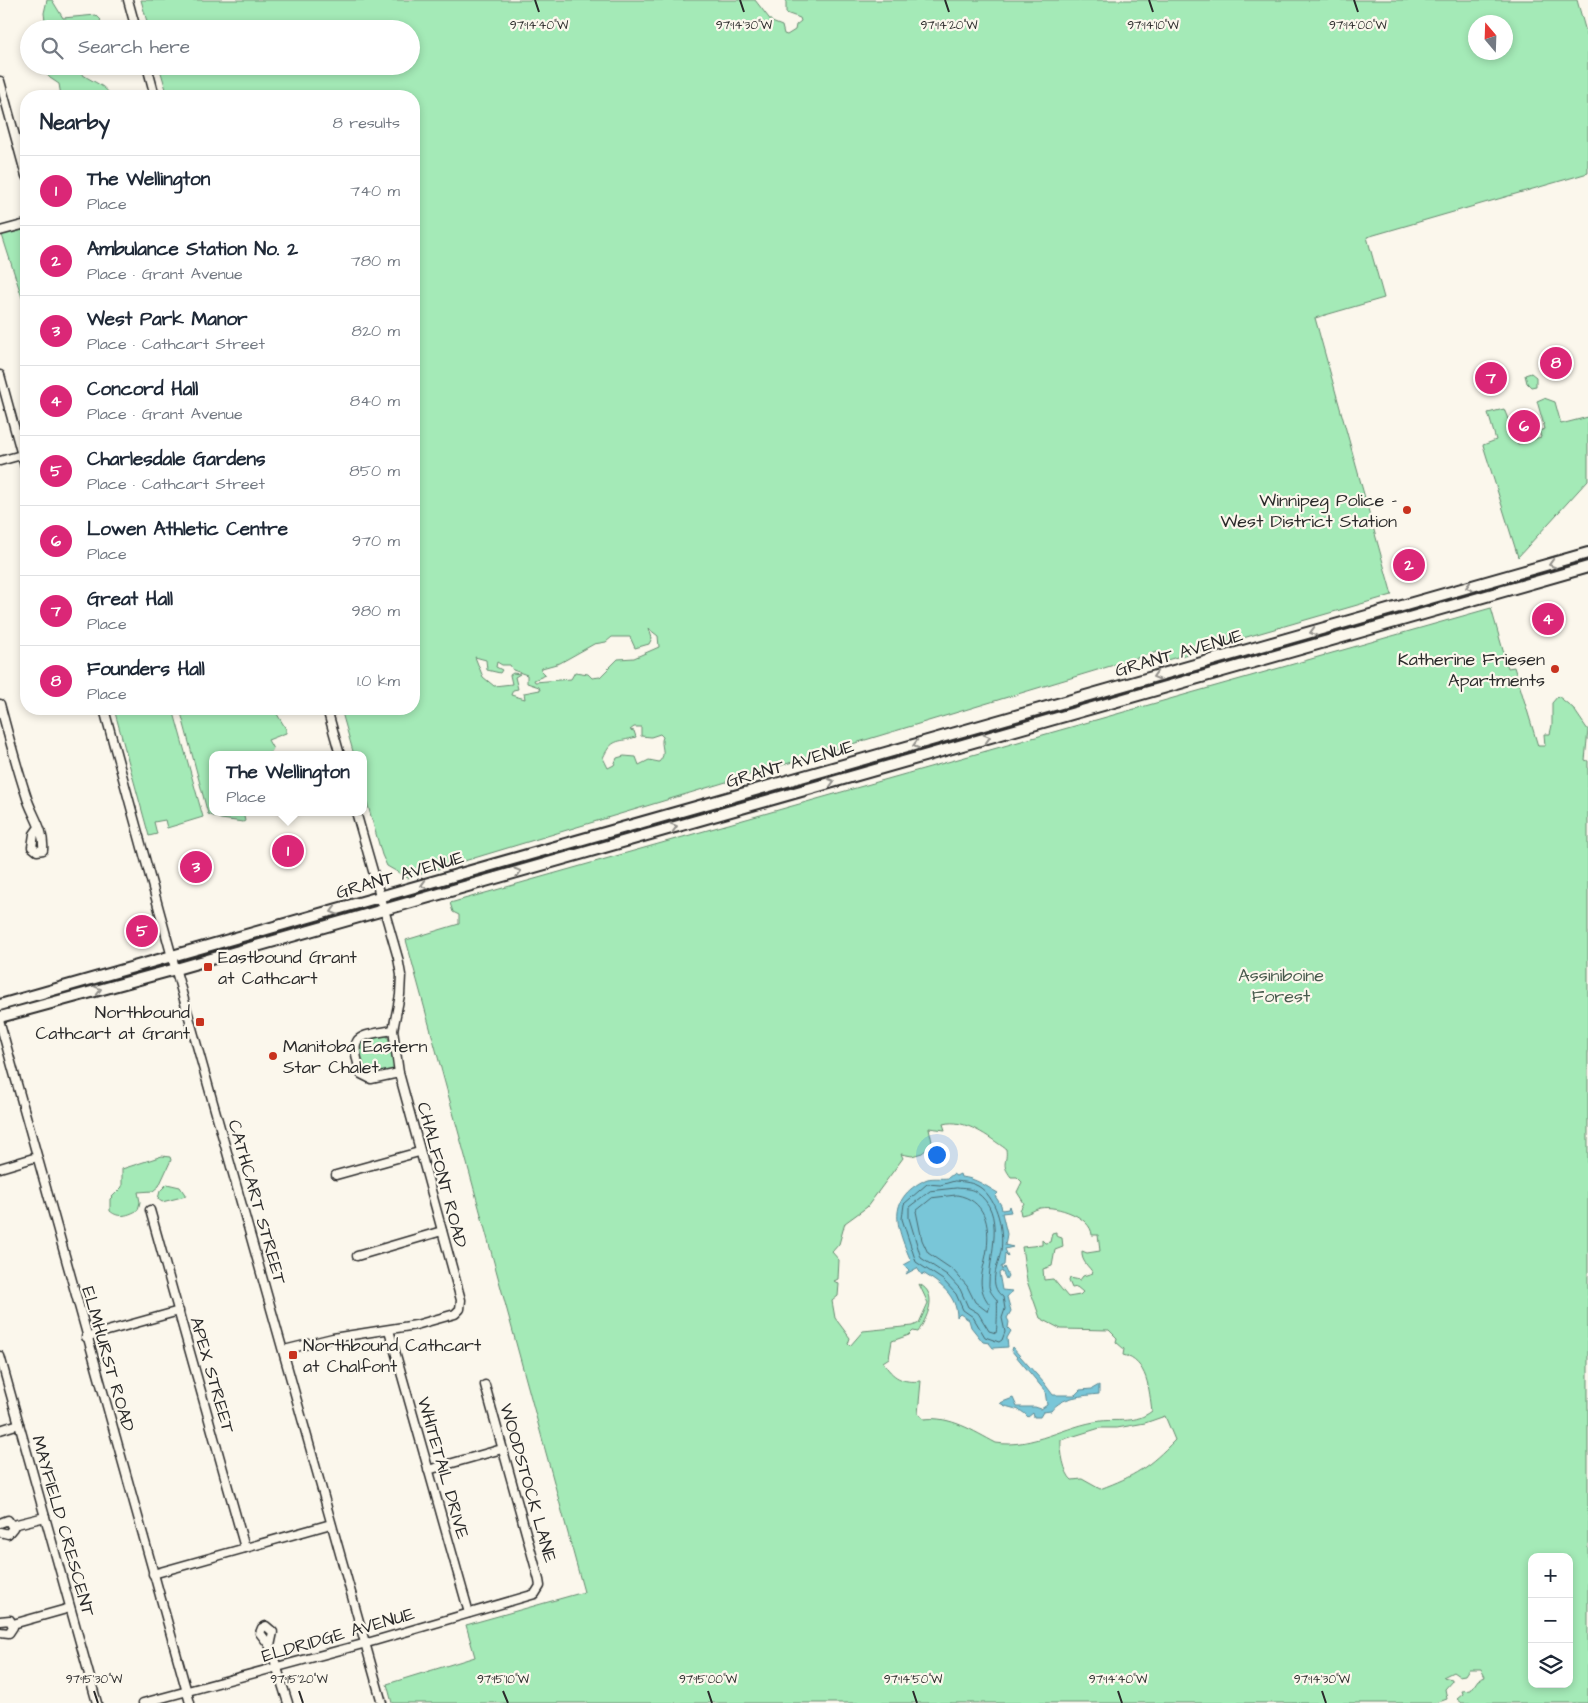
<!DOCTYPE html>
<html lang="en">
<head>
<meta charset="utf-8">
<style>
	:root { --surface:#fff; --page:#f6f6f7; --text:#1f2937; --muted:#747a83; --line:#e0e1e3; --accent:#db2777 }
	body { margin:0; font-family:"Architects Daughter",sans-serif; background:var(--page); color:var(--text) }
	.controls { position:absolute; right:15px; bottom:15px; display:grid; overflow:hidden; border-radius:10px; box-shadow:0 2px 8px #0003 }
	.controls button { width:45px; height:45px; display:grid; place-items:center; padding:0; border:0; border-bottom:1px solid var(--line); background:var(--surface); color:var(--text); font:25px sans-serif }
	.compass { position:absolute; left:1468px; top:15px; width:45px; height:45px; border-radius:50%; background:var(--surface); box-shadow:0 2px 8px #0003; rotate:341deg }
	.you { position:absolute; left:936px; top:1154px; width:18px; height:18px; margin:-12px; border:4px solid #fff; border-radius:50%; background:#1a73e8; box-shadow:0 0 0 8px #1a73e833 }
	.badge { display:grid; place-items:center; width:32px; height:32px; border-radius:50%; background:var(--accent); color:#fff; font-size:16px; font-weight:700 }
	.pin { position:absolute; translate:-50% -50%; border:2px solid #fff; box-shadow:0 1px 5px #0006 }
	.popup { position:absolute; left:209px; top:751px; width:158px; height:65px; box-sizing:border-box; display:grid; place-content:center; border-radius:10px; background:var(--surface); filter:drop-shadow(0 1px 4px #0005); font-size:16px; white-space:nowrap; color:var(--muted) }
	.popup b { font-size:19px; color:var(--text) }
	.popup::after { content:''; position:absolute; left:50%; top:100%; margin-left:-10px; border:10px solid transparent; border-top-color:var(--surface) }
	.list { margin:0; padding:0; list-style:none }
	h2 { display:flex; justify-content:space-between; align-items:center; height:65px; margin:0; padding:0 20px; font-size:21px }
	h2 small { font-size:16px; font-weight:400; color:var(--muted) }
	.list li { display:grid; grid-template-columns:32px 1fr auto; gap:15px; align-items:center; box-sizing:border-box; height:70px; padding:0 20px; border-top:1px solid var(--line) }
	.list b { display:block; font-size:19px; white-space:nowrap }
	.list p { margin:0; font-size:16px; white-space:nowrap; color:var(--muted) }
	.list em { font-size:16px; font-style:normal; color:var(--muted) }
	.icon { flex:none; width:28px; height:28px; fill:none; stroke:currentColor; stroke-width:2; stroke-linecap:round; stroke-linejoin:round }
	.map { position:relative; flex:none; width:1588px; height:1703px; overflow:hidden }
	.search { position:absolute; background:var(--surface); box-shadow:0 2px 8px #0003; left:20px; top:20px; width:400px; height:55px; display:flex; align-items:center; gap:12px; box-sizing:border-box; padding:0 18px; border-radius:28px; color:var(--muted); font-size:19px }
	.panel { position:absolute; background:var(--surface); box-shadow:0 2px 8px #0003; left:20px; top:90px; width:400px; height:625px; border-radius:20px }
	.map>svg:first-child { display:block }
	.green { fill:#a4eab7; stroke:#688a71; fill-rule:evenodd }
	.water { fill:#79c6d8; stroke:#5a8893 }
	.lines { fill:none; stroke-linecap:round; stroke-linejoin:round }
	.shore { stroke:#4a6970; stroke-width:1 }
	.minor-casing { stroke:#2b2b2b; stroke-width:11 }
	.major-casing { stroke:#2b2b2b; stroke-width:14 }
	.minor { stroke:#fbf7ec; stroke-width:8 }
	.major { stroke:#fbf7ec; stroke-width:10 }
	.oneway { stroke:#93918c }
	.ticks { fill:none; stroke:#2b2b2b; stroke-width:2 }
	.poi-dot { fill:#c8321e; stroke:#fbf7ec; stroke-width:2 }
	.labels { text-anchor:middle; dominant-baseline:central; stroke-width:4.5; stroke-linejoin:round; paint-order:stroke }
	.poi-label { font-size:18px; fill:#2b2b2b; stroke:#fbf7ec; text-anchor:end }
	.street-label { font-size:18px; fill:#2b2b2b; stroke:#fbf7ec }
	.park-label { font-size:18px; fill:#495b4e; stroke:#fbf7ec }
	.ticks-label { font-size:12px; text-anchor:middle; fill:#2b2b2b; stroke:#fbf7ec; stroke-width:4.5; stroke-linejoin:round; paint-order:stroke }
</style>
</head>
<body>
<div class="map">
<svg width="1588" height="1703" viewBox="0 0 1588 1703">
	<rect width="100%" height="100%" fill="#fbf7ec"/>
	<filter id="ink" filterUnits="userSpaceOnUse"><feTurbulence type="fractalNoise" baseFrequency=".02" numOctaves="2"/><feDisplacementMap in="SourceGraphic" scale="10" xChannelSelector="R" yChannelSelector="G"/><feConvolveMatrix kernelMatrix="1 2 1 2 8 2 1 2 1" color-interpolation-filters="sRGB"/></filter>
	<g filter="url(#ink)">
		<g class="green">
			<path d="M 47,0 L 52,0 L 63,18 L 96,15 L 101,20 L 94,29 L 46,29 L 44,13 Z"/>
			<path d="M 141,0 L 755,0 L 772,22 L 782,26 L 784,34 L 787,35 L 795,30 L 796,25 L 801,21 L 800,18 L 786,13 L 786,0 L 1577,0 L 1588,39 L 1588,173 L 1367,237 L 1384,298 L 1315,318 L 1392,595 L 1160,662 L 1157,652 L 408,878 L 387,866 L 382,855 L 363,788 L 363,755 L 354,755 L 341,709 L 414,709 L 414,96 L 168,96 L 159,66 L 411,66 L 411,29 L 149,29 ZM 1476,22 L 1506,22 L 1506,52 L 1476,52 ZM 649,629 L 658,636 L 659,647 L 634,658 L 618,659 L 600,677 L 592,678 L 588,674 L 575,672 L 571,679 L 535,682 L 534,680 L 546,675 L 541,670 L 542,668 L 560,663 L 594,644 L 606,642 L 612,637 L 630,637 L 635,648 L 649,644 L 652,638 ZM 475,657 L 486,660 L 487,670 L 500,673 L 502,670 L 496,667 L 497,662 L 502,665 L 510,665 L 513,670 L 527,675 L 527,683 L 539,687 L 540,690 L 524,693 L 525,699 L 511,695 L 513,690 L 518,689 L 515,677 L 520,674 L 513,673 L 510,675 L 512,684 L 494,686 L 483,677 ZM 634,727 L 641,727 L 641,736 L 651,737 L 660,734 L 663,737 C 659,745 668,753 659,762 L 649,760 L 639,765 L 636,757 L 624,756 L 617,758 L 614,765 L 608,768 L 603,758 C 612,738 617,743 636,737 L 634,731 L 630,730 Z"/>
			<path d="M 39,66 L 74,66 C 83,80 104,82 111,96 L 61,96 L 59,84 L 50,78 Z"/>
			<path d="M 26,229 L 26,310 L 2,235 Z"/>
			<path d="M 1531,373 L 1536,377 L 1536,386 L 1531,387 L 1527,383 L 1525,375 Z"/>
			<path d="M 1544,398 L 1555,402 L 1561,424 L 1588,417 L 1588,480 L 1518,557 L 1483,445 L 1496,440 L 1488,413 L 1504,409 L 1518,444 L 1541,437 L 1539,431 L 1545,429 L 1537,401 Z"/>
			<path d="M 1491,608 L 1508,668 L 1514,667 L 1538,746 L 1545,746 L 1544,734 L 1550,734 L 1552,725 L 1552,703 L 1558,696 L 1573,708 L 1588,730 L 1585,760 L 1588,761 L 1588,1703 L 1462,1703 L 1457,1699 L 1463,1694 L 1462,1691 L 1471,1690 L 1478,1680 L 1485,1677 L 1481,1669 L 1469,1669 L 1465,1675 L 1459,1676 L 1453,1672 L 1443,1677 L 1452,1679 L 1452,1681 L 1445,1689 L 1447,1699 L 1436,1703 L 392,1703 L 387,1684 L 475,1657 L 466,1625 L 584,1592 L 406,940 L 459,924 L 459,915 L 453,912 L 450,903 ZM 943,1124 C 965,1118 989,1137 1006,1149 C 1008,1163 1000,1163 1011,1177 L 1017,1177 L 1022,1182 L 1017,1192 L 1024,1203 L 1020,1210 L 1021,1215 C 1029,1214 1033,1210 1040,1208 C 1057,1205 1091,1217 1092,1235 L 1098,1235 L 1100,1251 L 1087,1253 L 1082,1251 C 1081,1262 1089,1266 1093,1273 L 1083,1276 L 1080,1280 L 1070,1278 L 1069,1281 L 1072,1288 L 1077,1287 L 1083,1292 L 1080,1295 L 1068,1297 L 1053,1279 L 1044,1280 L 1043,1269 L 1052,1266 L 1055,1250 L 1063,1247 L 1062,1238 L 1056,1236 L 1056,1232 L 1052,1233 L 1050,1242 L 1045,1243 L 1042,1240 L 1042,1245 L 1022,1247 L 1027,1281 L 1040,1318 L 1061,1329 L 1109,1330 L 1117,1338 L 1116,1342 L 1124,1349 L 1123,1355 C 1148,1361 1149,1390 1152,1411 C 1135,1424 1121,1419 1101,1421 C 1066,1425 1032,1449 996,1443 C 973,1431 951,1416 924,1419 L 918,1414 L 921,1381 C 902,1383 893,1378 883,1362 L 889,1358 L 892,1341 L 909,1335 L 913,1331 L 918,1332 C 926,1319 940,1294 919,1284 L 928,1303 L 919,1323 L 913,1326 L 863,1331 L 850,1346 L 848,1344 L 850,1338 L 835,1318 L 832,1301 L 838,1296 L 839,1284 L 834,1281 L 838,1279 L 839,1260 L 832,1252 L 839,1244 L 845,1223 L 867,1207 L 903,1158 L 901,1154 L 912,1156 L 922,1153 L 932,1145 L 932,1142 L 929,1128 L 945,1130 ZM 1165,1416 L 1175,1440 C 1149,1467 1135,1476 1100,1489 L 1082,1479 L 1072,1480 C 1064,1474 1060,1450 1061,1440 L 1100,1428 L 1117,1428 L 1145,1423 ZM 1532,1557 L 1569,1557 L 1569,1684 L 1532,1684 Z"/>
			<path d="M 114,709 L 173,709 L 203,817 L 167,828 L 165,820 L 154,822 L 157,834 L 149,836 Z"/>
			<path d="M 180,709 L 274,709 L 286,729 L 286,733 L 268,740 L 273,749 L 268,755 L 213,755 L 213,812 L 243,812 L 245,821 L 243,822 L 221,819 L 208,814 Z"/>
			<path d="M 384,1033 C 389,1037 389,1041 391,1047 C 392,1052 395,1058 395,1062 C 395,1079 372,1077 363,1073 L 358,1044 L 362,1040 Z"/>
			<path d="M 162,1156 L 170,1157 L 171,1160 L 159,1186 L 153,1191 L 138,1192 L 140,1202 L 138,1210 C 129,1215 119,1219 110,1211 L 110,1199 L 122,1187 L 122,1169 Z"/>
			<path d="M 167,1184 L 180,1187 L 186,1196 L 162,1202 L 158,1199 L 160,1191 Z"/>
		</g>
		<g class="water">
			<path d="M 953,1174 L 956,1176 L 960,1174 L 961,1177 C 976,1178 987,1187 998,1193 L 995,1196 L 1001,1205 L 1002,1210 L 1008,1209 L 1009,1206 L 1011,1212 L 1002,1213 L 1007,1234 L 1005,1245 L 1013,1247 L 1005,1249 L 1008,1256 L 1005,1253 L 1004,1265 L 1001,1267 L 1002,1270 L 1004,1267 L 1008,1276 L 1006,1279 L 1002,1271 L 999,1273 L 1002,1290 L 1012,1291 L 1007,1297 L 1011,1311 L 1007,1318 L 1009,1322 L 1008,1328 L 1011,1331 L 1007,1338 L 1008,1347 L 993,1348 L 989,1343 L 983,1342 L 971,1327 L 969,1320 L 960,1314 L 957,1317 C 957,1295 939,1283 923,1273 L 922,1275 L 917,1268 L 906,1274 L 909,1270 L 904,1265 L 911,1261 C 897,1228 885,1200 925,1180 C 930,1177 942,1179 948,1178 Z"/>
			<path d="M 1012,1347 L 1044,1383 L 1053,1395 L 1075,1395 L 1080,1390 L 1092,1389 L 1099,1385 L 1099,1394 C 1083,1396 1062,1396 1051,1411 L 1043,1412 L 1040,1417 L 1034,1417 L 1033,1413 L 1028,1417 C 1019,1406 1010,1410 1000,1403 L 1013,1398 L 1017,1407 L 1035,1407 L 1041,1409 L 1047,1405 L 1045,1391 L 1011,1350 Z"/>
		</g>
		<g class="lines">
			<g class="shore">
				<path d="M 955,1181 C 964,1182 973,1182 981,1188 C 998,1201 1004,1231 1001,1251 C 998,1266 987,1285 1003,1297 L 1005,1309 L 1002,1318 L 1005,1332 L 1002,1340 L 999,1342 L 985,1337 L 973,1317 L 963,1310 L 956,1294 L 943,1280 L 916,1262 L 902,1219 L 904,1204 L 927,1184 L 940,1185 Z"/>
				<path d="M 957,1188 C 964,1189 970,1188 976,1192 C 1007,1213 989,1255 989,1283 C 988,1290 993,1295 997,1300 C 998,1302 997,1331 996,1333 L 989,1331 L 978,1313 L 968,1307 L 960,1289 L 947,1275 L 921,1258 L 909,1218 L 909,1207 L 930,1191 Z"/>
				<path d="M 957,1195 C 985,1200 990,1224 987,1249 C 984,1271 974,1285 990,1305 L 988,1312 L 975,1302 L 967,1286 L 953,1270 L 928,1253 L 922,1240 L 916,1211 L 932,1198 Z"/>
			</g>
			<g class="minor-casing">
				<g id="minor">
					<path d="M 128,0 L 136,29"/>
					<path d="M 147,66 L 155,96"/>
					<path d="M 0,81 L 26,176"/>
					<path d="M 0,231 L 26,224"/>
					<path d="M 0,375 L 26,470"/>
					<path d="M 0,461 L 25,454"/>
					<path d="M 0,704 C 8,734 16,765 26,795 C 31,814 45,829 43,850 L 37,851 L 32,847 L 34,834 L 39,827"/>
					<path d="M 104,709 L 172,957 L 382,1703"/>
					<path d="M 327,709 L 340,755"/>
					<path d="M 0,1023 L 190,1703"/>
					<path d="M 393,1030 C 355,1037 349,1034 361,1074 L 371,1079 L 399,1073"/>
					<path d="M 0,1168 L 37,1157"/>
					<path d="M 336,1175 L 419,1152"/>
					<path d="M 150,1210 L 245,1548"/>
					<path d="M 357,1256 L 442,1231"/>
					<path d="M 389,1330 L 469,1613"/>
					<path d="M 86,1337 L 179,1311"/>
					<path d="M 284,1350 L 333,1338 L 416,1325 L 455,1314 L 460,1309 L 461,1300 L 399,1073 L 393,1030 L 400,995 L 401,975 L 398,958 L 356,812"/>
					<path d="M 0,1356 L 97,1703"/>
					<path d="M 0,1430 L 19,1424"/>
					<path d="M 428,1470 L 502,1449"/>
					<path d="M 0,1523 L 8,1520 L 13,1528 L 8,1534 L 0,1532"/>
					<path d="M 13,1525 L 45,1517"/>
					<path d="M 153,1574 L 331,1524"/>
					<path d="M 0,1621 L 10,1620 L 13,1627 L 9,1633 L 0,1632"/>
					<path d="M 13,1624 L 70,1608"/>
					<path d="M 266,1626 L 273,1632 L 270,1646 L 260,1633 L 262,1628 Z"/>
					<path d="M 270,1646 L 288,1703"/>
					<path d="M 143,1703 L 374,1641 L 535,1594 L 540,1586 L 539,1580 L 485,1385"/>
				</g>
			</g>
			<g class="major-casing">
				<g id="major">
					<path d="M 0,1005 L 1588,553"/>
					<path d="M 0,1017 L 176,969 L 1588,567"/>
				</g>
			</g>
			<use href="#minor" class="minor"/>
			<use href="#major" class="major"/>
		</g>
		<defs><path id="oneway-chevron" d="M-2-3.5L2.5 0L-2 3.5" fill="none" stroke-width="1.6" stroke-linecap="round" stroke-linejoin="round" transform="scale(1.25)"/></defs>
		<g class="oneway">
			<use href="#oneway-chevron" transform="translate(1552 564) rotate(164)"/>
			<use href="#oneway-chevron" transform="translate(1469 587) rotate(164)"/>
			<use href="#oneway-chevron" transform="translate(1313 632) rotate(164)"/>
			<use href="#oneway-chevron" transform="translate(1156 676) rotate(164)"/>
			<use href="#oneway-chevron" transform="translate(987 738) rotate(-16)"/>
			<use href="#oneway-chevron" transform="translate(916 745) rotate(164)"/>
			<use href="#oneway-chevron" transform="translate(831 782) rotate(-16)"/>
			<use href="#oneway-chevron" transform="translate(674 827) rotate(-16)"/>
			<use href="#oneway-chevron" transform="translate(518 872) rotate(-16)"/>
			<use href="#oneway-chevron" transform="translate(424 885) rotate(164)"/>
			<use href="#oneway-chevron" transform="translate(334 911) rotate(164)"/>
			<use href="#oneway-chevron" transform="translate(98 990) rotate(-15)"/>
		</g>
	</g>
	<path class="ticks" d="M 535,0 L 539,12M 740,0 L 744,12M 945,0 L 949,12M 1149,0 L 1153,12M 1354,0 L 1358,12M 94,1691 L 98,1703M 299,1691 L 303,1703M 503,1691 L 508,1703M 708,1691 L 712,1703M 913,1691 L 917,1703M 1118,1691 L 1122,1703M 1322,1691 L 1326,1703"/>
	<g class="poi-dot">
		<circle cx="1407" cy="510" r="5"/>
		<circle cx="1555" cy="669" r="5"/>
		<rect x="203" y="962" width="10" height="10" rx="2.5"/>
		<rect x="195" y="1017" width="10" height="10" rx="2.5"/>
		<circle cx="273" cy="1056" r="5"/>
		<rect x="288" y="1350" width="10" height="10" rx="2.5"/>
	</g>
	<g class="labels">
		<g class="poi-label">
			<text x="1397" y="500">Winnipeg Police -<tspan x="1397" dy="21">West District Station</tspan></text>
			<text x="1545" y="659">Katherine Friesen<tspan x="1545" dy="21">Apartments</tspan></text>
			<text x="218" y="957" text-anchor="start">Eastbound Grant<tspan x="218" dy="21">at Cathcart</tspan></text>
			<text x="190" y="1012">Northbound<tspan x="190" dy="21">Cathcart at Grant</tspan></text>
			<text x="283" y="1046" text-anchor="start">Manitoba Eastern<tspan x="283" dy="21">Star Chalet</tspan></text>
			<text x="303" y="1345" text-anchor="start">Northbound Cathcart<tspan x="303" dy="21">at Chalfont</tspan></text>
		</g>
		<g class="street-label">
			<text transform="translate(1179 653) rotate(-16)">GRANT AVENUE</text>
			<text transform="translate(790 764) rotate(-16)">GRANT AVENUE</text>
			<text transform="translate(400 875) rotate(-16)">GRANT AVENUE</text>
			<text transform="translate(442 1175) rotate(75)">CHALFONT ROAD</text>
			<text transform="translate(257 1202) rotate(74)">CATHCART STREET</text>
			<text transform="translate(108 1359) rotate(74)">ELMHURST ROAD</text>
			<text transform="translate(212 1375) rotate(74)">APEX STREET</text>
			<text transform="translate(443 1468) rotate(74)">WHITETAIL DRIVE</text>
			<text transform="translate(528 1483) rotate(74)">WOODSTOCK LANE</text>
			<text transform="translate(63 1526) rotate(74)">MAYFIELD CRESCENT</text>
			<text transform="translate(338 1635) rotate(-16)">ELDRIDGE AVENUE</text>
		</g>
		<g class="park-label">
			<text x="1281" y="975">Assiniboine<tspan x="1281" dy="21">Forest</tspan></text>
		</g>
	</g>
	<g class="ticks-label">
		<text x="744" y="29">97°14'30"W</text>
		<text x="539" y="29">97°14'40"W</text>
		<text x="949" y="29">97°14'20"W</text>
		<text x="1153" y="29">97°14'10"W</text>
		<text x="1358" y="29">97°14'00"W</text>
		<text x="94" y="1683">97°15'30"W</text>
		<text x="299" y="1683">97°15'20"W</text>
		<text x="503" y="1683">97°15'10"W</text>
		<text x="708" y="1683">97°15'00"W</text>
		<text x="913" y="1683">97°14'50"W</text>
		<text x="1118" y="1683">97°14'40"W</text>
		<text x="1322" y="1683">97°14'30"W</text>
	</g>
</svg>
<div class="controls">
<button>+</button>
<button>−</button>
<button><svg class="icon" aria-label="layers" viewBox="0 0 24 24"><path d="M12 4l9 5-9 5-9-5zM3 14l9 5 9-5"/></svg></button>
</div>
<svg class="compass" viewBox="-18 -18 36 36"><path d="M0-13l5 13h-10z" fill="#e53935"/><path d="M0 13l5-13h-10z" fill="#747a83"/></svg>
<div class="you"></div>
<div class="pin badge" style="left:288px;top:851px">1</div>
<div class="popup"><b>The Wellington</b>Place</div>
<div class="pin badge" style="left:1409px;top:565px">2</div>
<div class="pin badge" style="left:196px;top:867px">3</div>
<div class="pin badge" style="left:1548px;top:619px">4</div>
<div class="pin badge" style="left:142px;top:931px">5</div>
<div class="pin badge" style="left:1524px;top:426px">6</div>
<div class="pin badge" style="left:1491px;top:378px">7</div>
<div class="pin badge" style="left:1556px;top:363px">8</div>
<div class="search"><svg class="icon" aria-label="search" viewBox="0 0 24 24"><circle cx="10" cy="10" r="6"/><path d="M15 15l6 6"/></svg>Search here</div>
<section class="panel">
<h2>Nearby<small>8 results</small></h2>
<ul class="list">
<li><span class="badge">1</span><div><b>The Wellington</b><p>Place</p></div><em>740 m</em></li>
<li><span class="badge">2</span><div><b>Ambulance Station No. 2</b><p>Place · Grant Avenue</p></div><em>780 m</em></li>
<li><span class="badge">3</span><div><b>West Park Manor</b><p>Place · Cathcart Street</p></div><em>820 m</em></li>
<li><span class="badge">4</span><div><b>Concord Hall</b><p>Place · Grant Avenue</p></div><em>840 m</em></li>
<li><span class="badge">5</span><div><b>Charlesdale Gardens</b><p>Place · Cathcart Street</p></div><em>850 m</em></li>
<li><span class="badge">6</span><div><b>Lowen Athletic Centre</b><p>Place</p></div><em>970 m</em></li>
<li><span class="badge">7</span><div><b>Great Hall</b><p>Place</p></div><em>980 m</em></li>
<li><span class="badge">8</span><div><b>Founders Hall</b><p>Place</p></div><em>1.0 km</em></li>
</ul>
</section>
</div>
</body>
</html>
